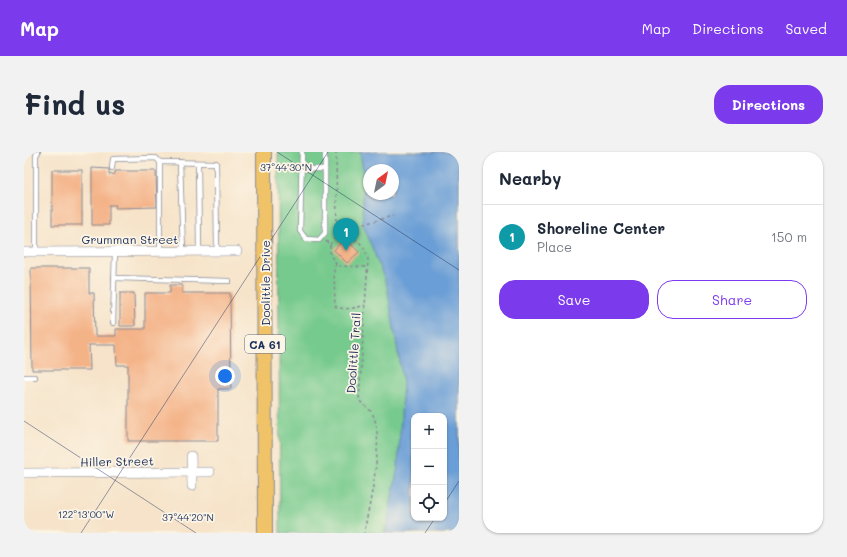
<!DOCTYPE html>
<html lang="en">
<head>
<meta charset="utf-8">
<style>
	:root { --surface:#fff; --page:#f2f2f3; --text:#1f2937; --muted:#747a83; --line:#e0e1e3; --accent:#7c3aed }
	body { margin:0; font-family:Mali,sans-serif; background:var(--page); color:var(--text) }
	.controls { position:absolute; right:12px; bottom:12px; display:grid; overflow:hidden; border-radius:8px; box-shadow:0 1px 3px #0004 }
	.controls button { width:36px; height:36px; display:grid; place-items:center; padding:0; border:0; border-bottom:1px solid var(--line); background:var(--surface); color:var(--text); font:20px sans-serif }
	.compass { position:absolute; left:339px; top:12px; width:36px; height:36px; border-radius:50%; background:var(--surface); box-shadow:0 1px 3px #0004; rotate:33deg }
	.you { position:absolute; left:201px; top:224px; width:14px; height:14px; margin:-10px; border:3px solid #fff; border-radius:50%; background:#1a73e8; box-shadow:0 0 0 6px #1a73e833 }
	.badge { display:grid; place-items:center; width:26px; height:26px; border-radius:50%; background:var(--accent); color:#fff; font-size:13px; font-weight:700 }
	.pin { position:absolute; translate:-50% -33px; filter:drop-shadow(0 1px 2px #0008) }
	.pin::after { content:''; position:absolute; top:21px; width:14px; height:12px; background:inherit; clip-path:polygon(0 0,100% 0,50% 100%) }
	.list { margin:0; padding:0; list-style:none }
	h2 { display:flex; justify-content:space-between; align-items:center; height:52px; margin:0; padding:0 16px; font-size:17px }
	h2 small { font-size:13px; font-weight:400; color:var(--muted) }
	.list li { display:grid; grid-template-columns:26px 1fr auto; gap:12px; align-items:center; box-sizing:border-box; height:64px; padding:0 16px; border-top:1px solid var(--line) }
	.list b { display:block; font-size:15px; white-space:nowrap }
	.list p { margin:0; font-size:13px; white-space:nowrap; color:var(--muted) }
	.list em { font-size:13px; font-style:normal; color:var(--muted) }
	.actions { display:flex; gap:8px; padding:12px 16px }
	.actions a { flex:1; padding:9px 0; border:1px solid var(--accent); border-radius:16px; text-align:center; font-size:14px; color:var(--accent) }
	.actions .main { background:var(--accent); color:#fff }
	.icon { flex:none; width:22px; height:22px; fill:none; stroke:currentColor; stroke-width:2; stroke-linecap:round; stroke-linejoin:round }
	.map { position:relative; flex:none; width:435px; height:381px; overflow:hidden; border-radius:16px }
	header { display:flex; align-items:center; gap:24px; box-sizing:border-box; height:56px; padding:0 20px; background:var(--accent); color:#fff }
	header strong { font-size:19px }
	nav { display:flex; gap:22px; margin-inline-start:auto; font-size:14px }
	.intro { display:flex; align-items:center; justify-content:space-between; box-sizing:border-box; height:96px; padding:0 24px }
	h1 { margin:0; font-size:28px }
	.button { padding:10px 18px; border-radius:16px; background:var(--accent); color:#fff; font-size:14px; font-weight:700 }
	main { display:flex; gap:24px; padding:0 24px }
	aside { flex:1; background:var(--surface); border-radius:16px; box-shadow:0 1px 3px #0004 }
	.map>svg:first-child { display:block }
	.green { fill:#77ca8d; stroke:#497c76; fill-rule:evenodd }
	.water { fill:#6a9ed6; stroke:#42669a; fill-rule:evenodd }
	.building { fill:#f4b287 }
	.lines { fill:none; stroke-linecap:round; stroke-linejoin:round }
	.service-casing { stroke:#888994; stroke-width:6 }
	.minor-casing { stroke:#888994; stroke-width:10 }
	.primary-casing { stroke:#888994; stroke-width:16 }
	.path { stroke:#888994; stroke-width:1.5; stroke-dasharray:3 3; stroke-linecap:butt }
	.service { stroke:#fff; stroke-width:4.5 }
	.minor { stroke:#fff; stroke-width:9 }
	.primary { stroke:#f0c369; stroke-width:14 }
	.ticks { fill:none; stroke:#1b2f5e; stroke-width:1; stroke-opacity:0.45 }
	.labels { text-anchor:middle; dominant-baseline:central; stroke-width:3.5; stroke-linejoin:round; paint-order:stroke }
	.shield { fill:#fcf5e5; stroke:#5e6a86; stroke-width:1 }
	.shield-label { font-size:11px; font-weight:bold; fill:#1b2f5e }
	.street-label { font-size:12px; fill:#1b2f5e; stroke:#fcf5e5 }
	.ticks-label { font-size:10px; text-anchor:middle; fill:#1b2f5e; stroke:#fcf5e5; stroke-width:3.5; stroke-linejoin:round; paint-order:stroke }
</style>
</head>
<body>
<header>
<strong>Map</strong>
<nav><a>Map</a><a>Directions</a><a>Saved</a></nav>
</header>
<div class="intro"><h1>Find us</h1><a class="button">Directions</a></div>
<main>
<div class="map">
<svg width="435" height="381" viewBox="0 0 435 381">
	<rect width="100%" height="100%" fill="#fcf5e5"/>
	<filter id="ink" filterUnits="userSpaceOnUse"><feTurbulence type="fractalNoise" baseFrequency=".025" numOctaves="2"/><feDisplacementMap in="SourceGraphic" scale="8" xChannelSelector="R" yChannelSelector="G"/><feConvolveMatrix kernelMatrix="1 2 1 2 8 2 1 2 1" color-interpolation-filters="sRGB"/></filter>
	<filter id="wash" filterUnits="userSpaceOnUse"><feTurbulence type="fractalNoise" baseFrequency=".012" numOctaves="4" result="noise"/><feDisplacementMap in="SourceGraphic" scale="16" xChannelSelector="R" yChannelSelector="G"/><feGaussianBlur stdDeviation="0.9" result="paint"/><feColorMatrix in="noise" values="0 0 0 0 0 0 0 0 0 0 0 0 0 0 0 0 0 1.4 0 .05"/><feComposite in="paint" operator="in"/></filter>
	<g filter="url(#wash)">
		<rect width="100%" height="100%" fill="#f6e3c9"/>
		<path class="green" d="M 254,0 L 435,0 L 435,381 L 256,381 ZM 345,18 L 369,18 L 369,42 L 345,42 ZM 390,264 L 420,264 L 420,366 L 390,366 Z"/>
		<path class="water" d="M 336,0 L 435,0 L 435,381 L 361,381 L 374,315 L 379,230 L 363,134 L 339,72 L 339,18 ZM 345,18 L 369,18 L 369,42 L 345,42 ZM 390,264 L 420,264 L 420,366 L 390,366 Z"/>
		<g id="blocks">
			<g class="building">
				<path d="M 68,16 L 85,17 L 85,23 L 91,22 L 91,19 L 132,19 L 133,55 L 91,56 L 92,53 L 85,53 L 85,73 L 68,73 Z"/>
				<rect x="28" y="18" width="30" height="55"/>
				<path d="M 321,86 L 335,100 L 323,111 L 310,98 Z"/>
				<path d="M 7,116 L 65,116 L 65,141 L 70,141 L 71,184 L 92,184 L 92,177 L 121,177 L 121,141 L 146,141 L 146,133 L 158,133 L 158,141 L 206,141 L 207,237 L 194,237 L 194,289 L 104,289 L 104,213 L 93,213 L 92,193 L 65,193 L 66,218 L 8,218 Z"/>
				<path d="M 96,141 L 110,141 L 111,174 L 96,174 Z"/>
			</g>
		</g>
	</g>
	<g filter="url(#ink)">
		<use href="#blocks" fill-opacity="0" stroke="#888994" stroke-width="1"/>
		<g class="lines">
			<g class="service-casing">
				<g id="service">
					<path d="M 278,0 L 276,79 L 282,87 L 295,88 L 301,81 L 301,0"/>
					<path d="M 136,10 L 192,11 L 193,99"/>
					<path d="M 156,10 L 159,99"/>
					<path d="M 174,11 L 175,98"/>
					<path d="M 88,16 L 89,7 L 132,6 L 136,10 L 136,99"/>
					<path d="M 277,17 L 301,17"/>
					<path d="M 12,100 L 12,3 L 14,0"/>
					<path d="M 90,126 L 205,129"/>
					<path d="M 89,171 L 91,99"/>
					<path d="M 0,225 L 11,225"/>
				</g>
			</g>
			<g class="minor-casing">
				<g id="minor">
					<path d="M 0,100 L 213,99"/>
					<path d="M 167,304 L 168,334"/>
					<path d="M 0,321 L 186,320"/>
				</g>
			</g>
			<g class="primary-casing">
				<path id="primary" d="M 240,0 L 241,381"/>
			</g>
			<g class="path">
				<path d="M 312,0 L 313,85"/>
				<path d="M 339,72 L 369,64"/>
				<path d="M 302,89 L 306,93 C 308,89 313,83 318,82 C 321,81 325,83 327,85 C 337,90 342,96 344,108 L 335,248 C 339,253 345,256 348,261 C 362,285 345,353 340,381"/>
				<path d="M 306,93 L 306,103 L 314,114 L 343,115"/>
				<path d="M 312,112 L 310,116 L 311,154 C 319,159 332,156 341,153"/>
			</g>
			<use href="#service" class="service"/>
			<use href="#minor" class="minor"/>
			<use href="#primary" class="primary"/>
		</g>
	</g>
	<path class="ticks" d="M 253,0 L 435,118M 0,269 L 172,381M 420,352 L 435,329M 57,381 L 304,0M 401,381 L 411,366"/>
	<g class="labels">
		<rect class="shield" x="221" y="183" width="40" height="18" rx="3"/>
		<g class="shield-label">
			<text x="241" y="192">CA 61</text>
		</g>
		<g class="street-label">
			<text x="106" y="87">Grumman Street</text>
			<text transform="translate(241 131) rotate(-90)">Doolittle Drive</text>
			<text transform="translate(329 201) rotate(-86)">Doolittle Trail</text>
			<text transform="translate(93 309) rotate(-1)">Hiller Street</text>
		</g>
	</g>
	<g class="ticks-label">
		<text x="262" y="19">37°44'30"N</text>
		<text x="62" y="366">122°13'00"W</text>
		<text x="164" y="369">37°44'20"N</text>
	</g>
</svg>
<div class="controls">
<button>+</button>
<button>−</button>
<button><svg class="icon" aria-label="locate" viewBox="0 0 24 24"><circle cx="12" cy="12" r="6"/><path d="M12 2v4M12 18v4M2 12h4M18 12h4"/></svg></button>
</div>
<svg class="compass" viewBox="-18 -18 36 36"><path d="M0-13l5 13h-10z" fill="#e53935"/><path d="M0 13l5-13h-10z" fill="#747a83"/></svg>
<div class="you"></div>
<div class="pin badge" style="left:322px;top:99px;background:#0f9aa8">1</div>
</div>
<aside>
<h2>Nearby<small></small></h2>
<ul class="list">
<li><span class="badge" style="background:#0f9aa8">1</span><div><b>Shoreline Center</b><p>Place</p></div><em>150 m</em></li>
</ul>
<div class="actions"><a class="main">Save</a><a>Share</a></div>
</aside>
</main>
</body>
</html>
